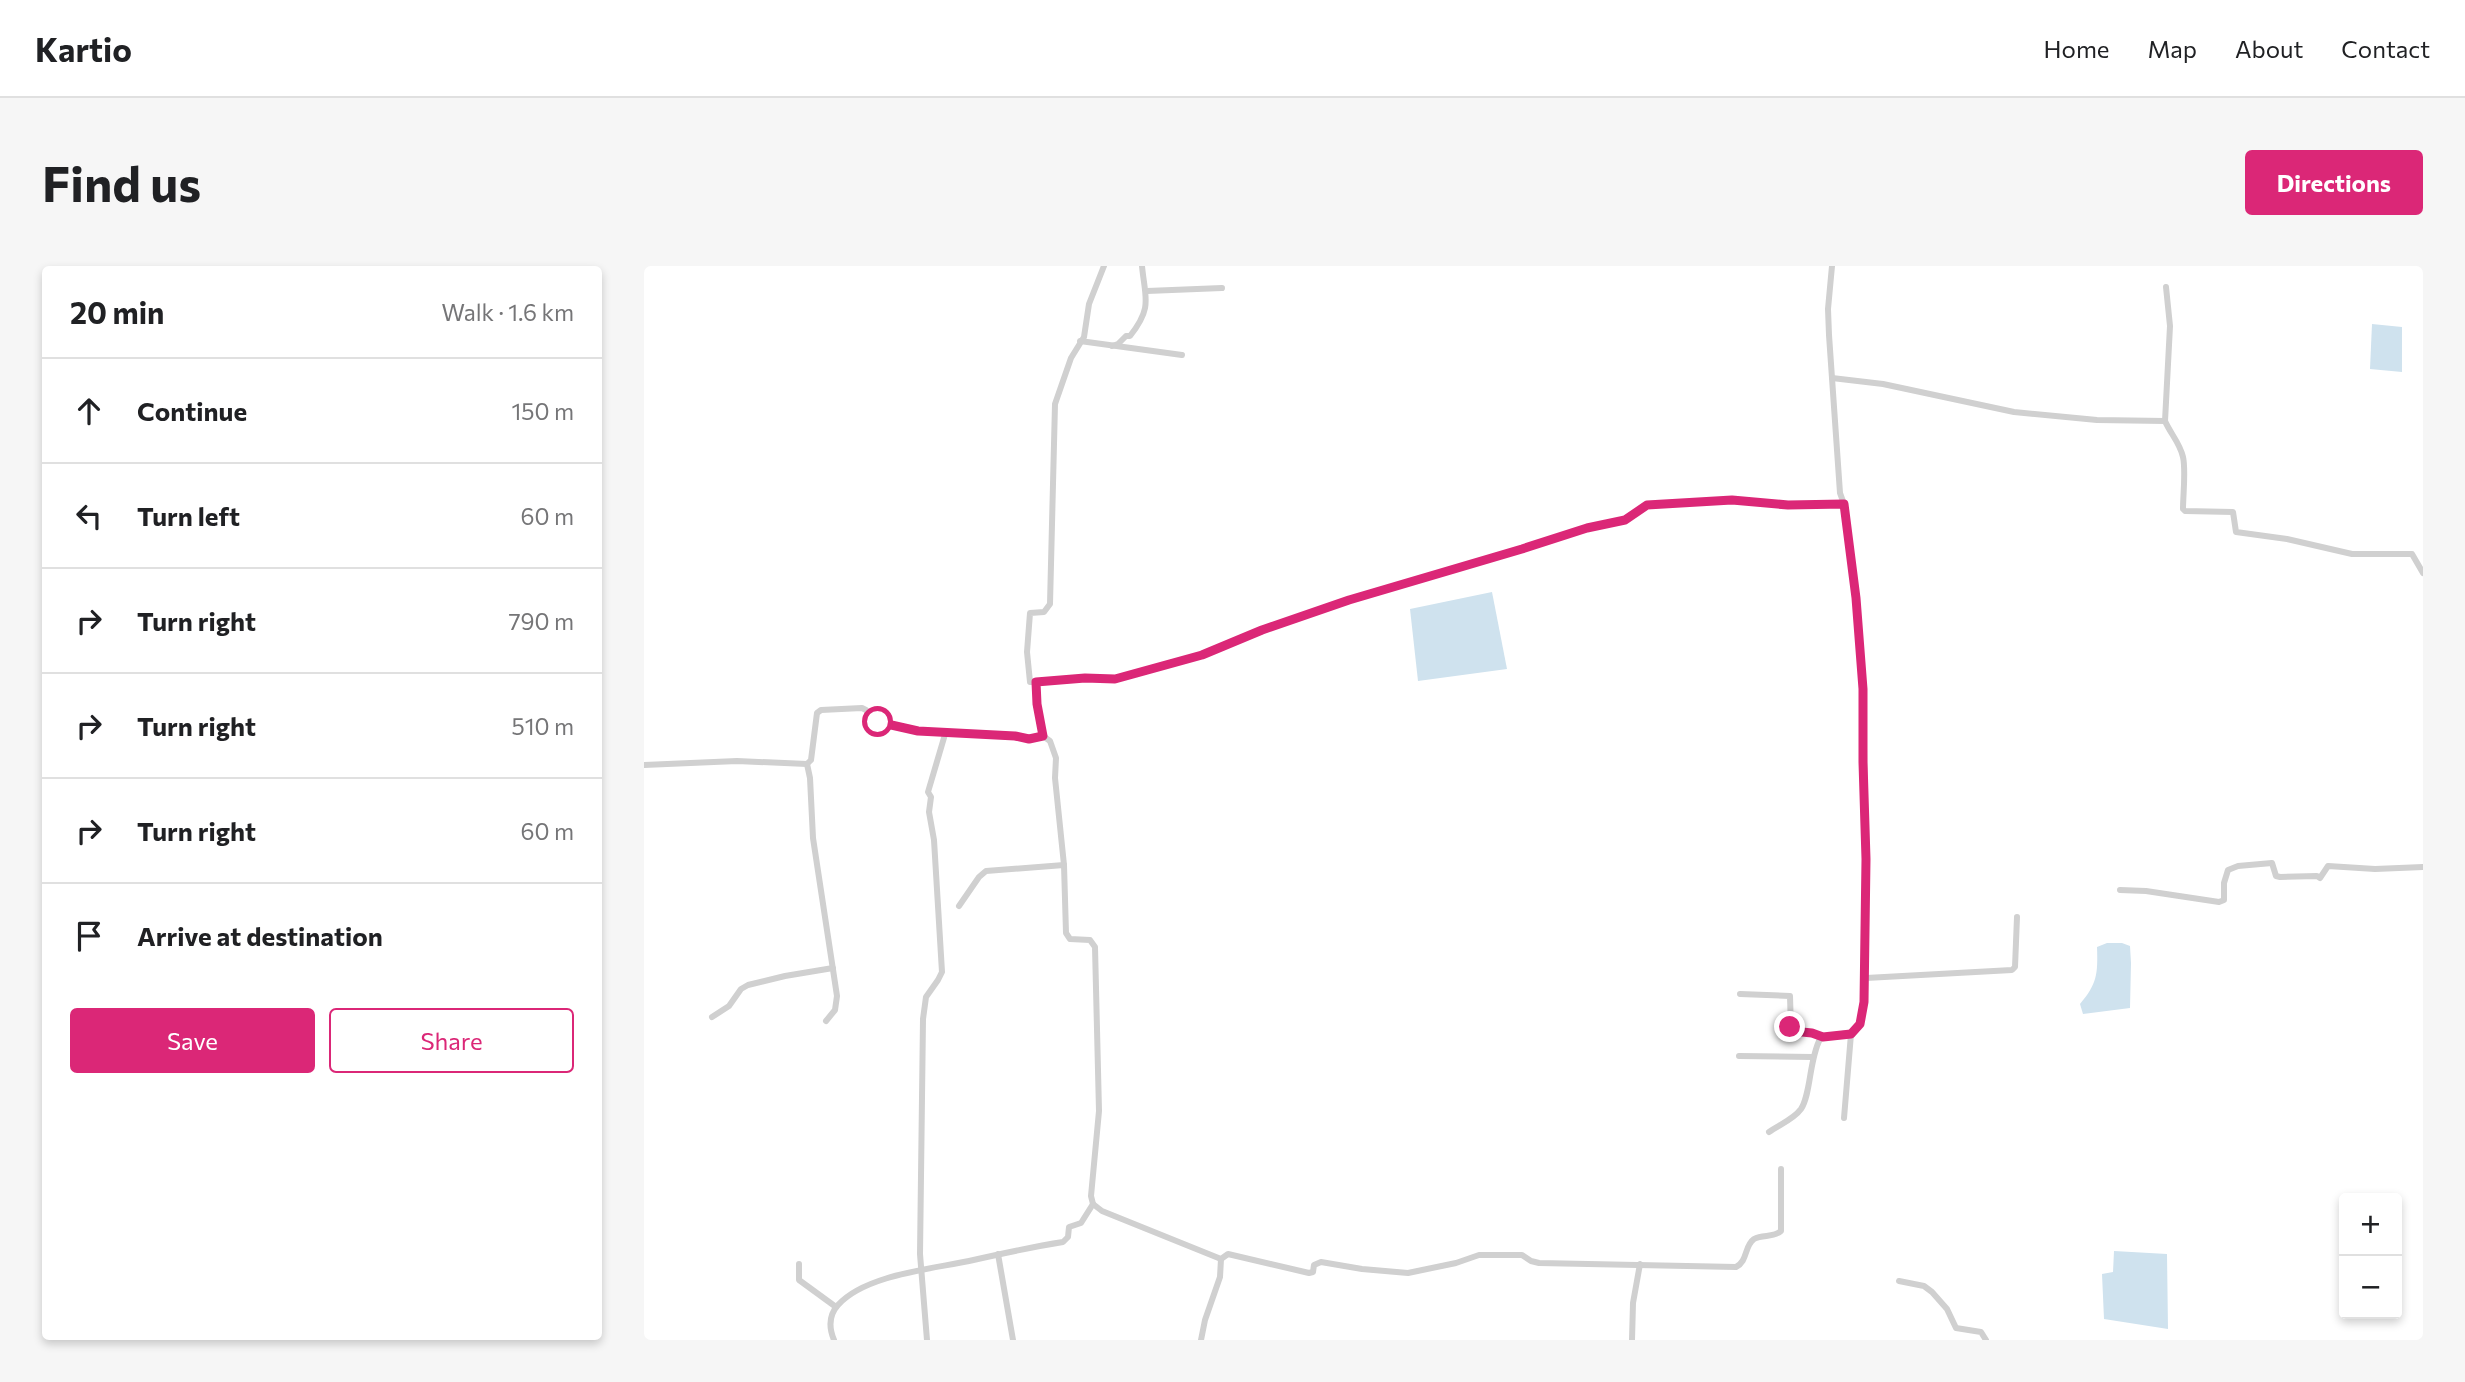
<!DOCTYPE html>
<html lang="en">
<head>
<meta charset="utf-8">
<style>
	:root { --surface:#fff; --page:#f6f6f6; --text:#202124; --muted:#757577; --line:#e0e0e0; --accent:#db2777 }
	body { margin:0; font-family:Commissioner,sans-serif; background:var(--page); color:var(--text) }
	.controls { position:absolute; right:21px; bottom:21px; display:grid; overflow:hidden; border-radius:7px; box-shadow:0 4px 10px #0003 }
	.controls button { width:63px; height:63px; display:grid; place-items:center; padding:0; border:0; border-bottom:2px solid var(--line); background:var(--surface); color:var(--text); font:35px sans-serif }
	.stop { position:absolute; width:21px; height:21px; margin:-16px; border:5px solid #db2777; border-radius:50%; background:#fff }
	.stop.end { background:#db2777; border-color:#fff; box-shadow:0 2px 7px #0008 }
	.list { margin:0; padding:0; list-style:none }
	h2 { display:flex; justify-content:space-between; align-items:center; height:91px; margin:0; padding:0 28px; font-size:30px }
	h2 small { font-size:23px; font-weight:400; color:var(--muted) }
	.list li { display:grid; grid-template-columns:46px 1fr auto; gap:21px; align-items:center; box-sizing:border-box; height:105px; padding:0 28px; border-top:2px solid var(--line) }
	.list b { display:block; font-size:26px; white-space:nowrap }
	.list em { font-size:23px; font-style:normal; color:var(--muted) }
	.actions { display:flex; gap:14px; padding:21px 28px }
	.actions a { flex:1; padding:16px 0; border:2px solid var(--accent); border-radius:7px; text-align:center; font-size:24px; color:var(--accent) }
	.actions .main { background:var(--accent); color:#fff }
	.icon { flex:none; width:38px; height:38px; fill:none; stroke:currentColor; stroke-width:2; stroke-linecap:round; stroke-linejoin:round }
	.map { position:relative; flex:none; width:1779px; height:1074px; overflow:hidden; border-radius:7px }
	header { display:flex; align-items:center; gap:42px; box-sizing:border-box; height:98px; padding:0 35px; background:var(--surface); border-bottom:2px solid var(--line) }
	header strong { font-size:33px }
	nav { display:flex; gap:38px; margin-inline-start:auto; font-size:24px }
	.intro { display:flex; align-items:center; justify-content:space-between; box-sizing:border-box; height:168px; padding:0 42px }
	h1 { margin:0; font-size:49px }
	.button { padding:18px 32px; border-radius:7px; background:var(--accent); color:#fff; font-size:24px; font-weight:700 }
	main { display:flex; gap:42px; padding:0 42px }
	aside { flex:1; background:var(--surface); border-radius:7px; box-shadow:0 4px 10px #0003 }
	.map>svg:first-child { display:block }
	.water { fill:#cfe2ee }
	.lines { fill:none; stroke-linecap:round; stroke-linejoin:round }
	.minor { stroke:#d0d0d0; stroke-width:6 }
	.route { stroke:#db2777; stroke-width:9 }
</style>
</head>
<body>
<header>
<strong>Kartio</strong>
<nav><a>Home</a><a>Map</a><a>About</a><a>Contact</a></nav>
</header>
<div class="intro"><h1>Find us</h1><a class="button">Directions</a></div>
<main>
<aside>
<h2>20 min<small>Walk · 1.6 km</small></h2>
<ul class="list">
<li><svg class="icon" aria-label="ahead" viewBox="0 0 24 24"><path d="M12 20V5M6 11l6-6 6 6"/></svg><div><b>Continue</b></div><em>150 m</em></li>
<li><svg class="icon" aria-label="left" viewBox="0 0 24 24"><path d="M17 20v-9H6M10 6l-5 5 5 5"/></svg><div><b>Turn left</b></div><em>60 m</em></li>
<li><svg class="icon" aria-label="right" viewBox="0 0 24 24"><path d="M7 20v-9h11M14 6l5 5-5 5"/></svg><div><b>Turn right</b></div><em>790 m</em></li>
<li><svg class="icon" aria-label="right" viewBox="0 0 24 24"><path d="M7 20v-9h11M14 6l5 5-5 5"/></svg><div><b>Turn right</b></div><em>510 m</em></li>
<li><svg class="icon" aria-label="right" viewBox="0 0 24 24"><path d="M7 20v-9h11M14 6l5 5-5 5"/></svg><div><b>Turn right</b></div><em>60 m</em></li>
<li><svg class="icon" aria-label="arrive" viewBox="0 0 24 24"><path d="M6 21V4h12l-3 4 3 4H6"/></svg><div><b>Arrive at destination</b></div></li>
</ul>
<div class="actions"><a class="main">Save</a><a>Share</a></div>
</aside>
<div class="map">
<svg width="1779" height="1074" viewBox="0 0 1779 1074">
	<rect width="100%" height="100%" fill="#fff"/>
	<g class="water">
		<path d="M 1728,58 L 1758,61 L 1758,106 L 1726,103 Z"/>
		<path d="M 848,326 L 863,403 L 774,415 L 766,343 Z"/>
		<path d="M 1463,677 L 1478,677 L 1486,680 L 1487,697 L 1486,742 L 1439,748 L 1436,738 C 1453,718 1454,708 1453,681 Z"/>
		<path d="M 1470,985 L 1523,988 L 1524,1063 L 1460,1053 L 1458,1008 L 1469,1006 Z"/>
	</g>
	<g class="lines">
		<g class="minor">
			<path d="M 503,25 L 578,22"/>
			<path d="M 436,75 L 538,89"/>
			<path d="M 468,80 L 474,78 L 482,70 L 486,70 C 509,41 501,32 498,0"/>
			<path d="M 1188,112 L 1239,118 L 1370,146 L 1453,154 L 1521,155 C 1526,167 1536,177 1539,191 C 1542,204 1539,229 1539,243 L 1541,245 L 1589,246 L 1592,266 L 1643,273 L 1708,288 L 1768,288 L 1779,307"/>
			<path d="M 1521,155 L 1526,60 L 1522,21"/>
			<path d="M 392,416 L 441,412 L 471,413 L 558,389 L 636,358 L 705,334 L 878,283 L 943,262 L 981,254 L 1003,239 L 1088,234 L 1144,239 L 1200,238 L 1196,227 L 1185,69 L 1184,43 L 1188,0"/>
			<path d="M 399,470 L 406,475 L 412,492 L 411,512 L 420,599 L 422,667 L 426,673 L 446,674 L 451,681 L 455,845 L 447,930 L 449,938 L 458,945 L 577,993 L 584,988 L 665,1007 L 669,1006 L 670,999 L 677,996 L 718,1003 L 764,1007 L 812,997 L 835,989 L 878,989 L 887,995 L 895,997 L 1092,1001 C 1104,995 1100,980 1110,973 C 1119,968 1129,972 1137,965 L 1137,903"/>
			<path d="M 163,498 L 166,512 L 169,572 L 193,730 L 191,744 L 182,755"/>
			<path d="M 0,499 L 93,495 L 163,498 L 167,494 L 173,447 L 177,444 L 218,442 L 222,444 L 226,452 L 231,455 L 274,465 L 371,470 L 385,473 L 399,470 L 392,438 L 392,416 L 386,416 L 383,386 L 386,347 L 400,346 L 406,338 L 411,138 L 427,92 L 440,71 L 445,38 L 460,0"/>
			<path d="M 1476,624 L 1502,625 L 1575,636 L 1580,634 L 1580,617 L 1584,604 L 1594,600 L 1628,597 L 1632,610 L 1636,611 L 1673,610 L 1676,612 L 1684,600 L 1731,603 L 1779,601"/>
			<path d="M 315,640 L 335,611 L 342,605 L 420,599"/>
			<path d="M 1222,712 L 1368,704 L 1371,701 L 1373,651"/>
			<path d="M 1096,728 L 1146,730 L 1147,763 L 1179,771"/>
			<path d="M 68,751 L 85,740 L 97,723 L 104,719 L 141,710 L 189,702"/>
			<path d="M 1095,790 L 1168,791"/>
			<path d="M 1200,852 L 1207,768"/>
			<path d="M 1125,866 C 1135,859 1150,853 1157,843 C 1167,828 1165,794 1176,773 L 1185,770 L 1210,766 L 1216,758 L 1220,736 L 1222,593 L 1219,423 L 1212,332 L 1200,238"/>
			<path d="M 354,988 L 369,1074"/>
			<path d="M 155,998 L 155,1014 L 192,1041"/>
			<path d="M 1255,1015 L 1280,1020 L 1288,1026 L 1303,1043 L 1312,1062 L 1337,1066 L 1342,1074"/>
			<path d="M 190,1074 C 185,1062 185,1049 194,1039 C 221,1009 287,1003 325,995 C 356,988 387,981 419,976 L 424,971 L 425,961 L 437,957 L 449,938"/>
			<path d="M 283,1074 L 276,988 L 279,753 L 282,731 L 294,714 L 298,706 L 290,574 L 285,546 L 287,531 L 284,526 L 302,465"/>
			<path d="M 557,1074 L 561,1054 L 576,1011 L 577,993"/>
			<path d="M 988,1074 L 989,1037 L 996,998"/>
		</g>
	</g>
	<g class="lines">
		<path class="route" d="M 234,456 L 274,465 L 371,470 L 385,473 L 399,470 L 393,438 L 392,416 L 441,412 L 471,413 L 558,389 L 618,364 L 705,334 L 878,283 L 943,262 L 981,254 L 1003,239 L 1088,234 L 1144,239 L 1200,238 L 1212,332 L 1219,423 L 1219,496 L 1222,593 L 1220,736 L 1216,758 L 1207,768 L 1179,771 L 1168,767 L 1148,765 L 1146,761"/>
	</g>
</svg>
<div class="controls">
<button>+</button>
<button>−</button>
</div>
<div class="stop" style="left:234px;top:456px"></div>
<div class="stop end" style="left:1146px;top:761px"></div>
</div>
</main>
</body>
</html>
